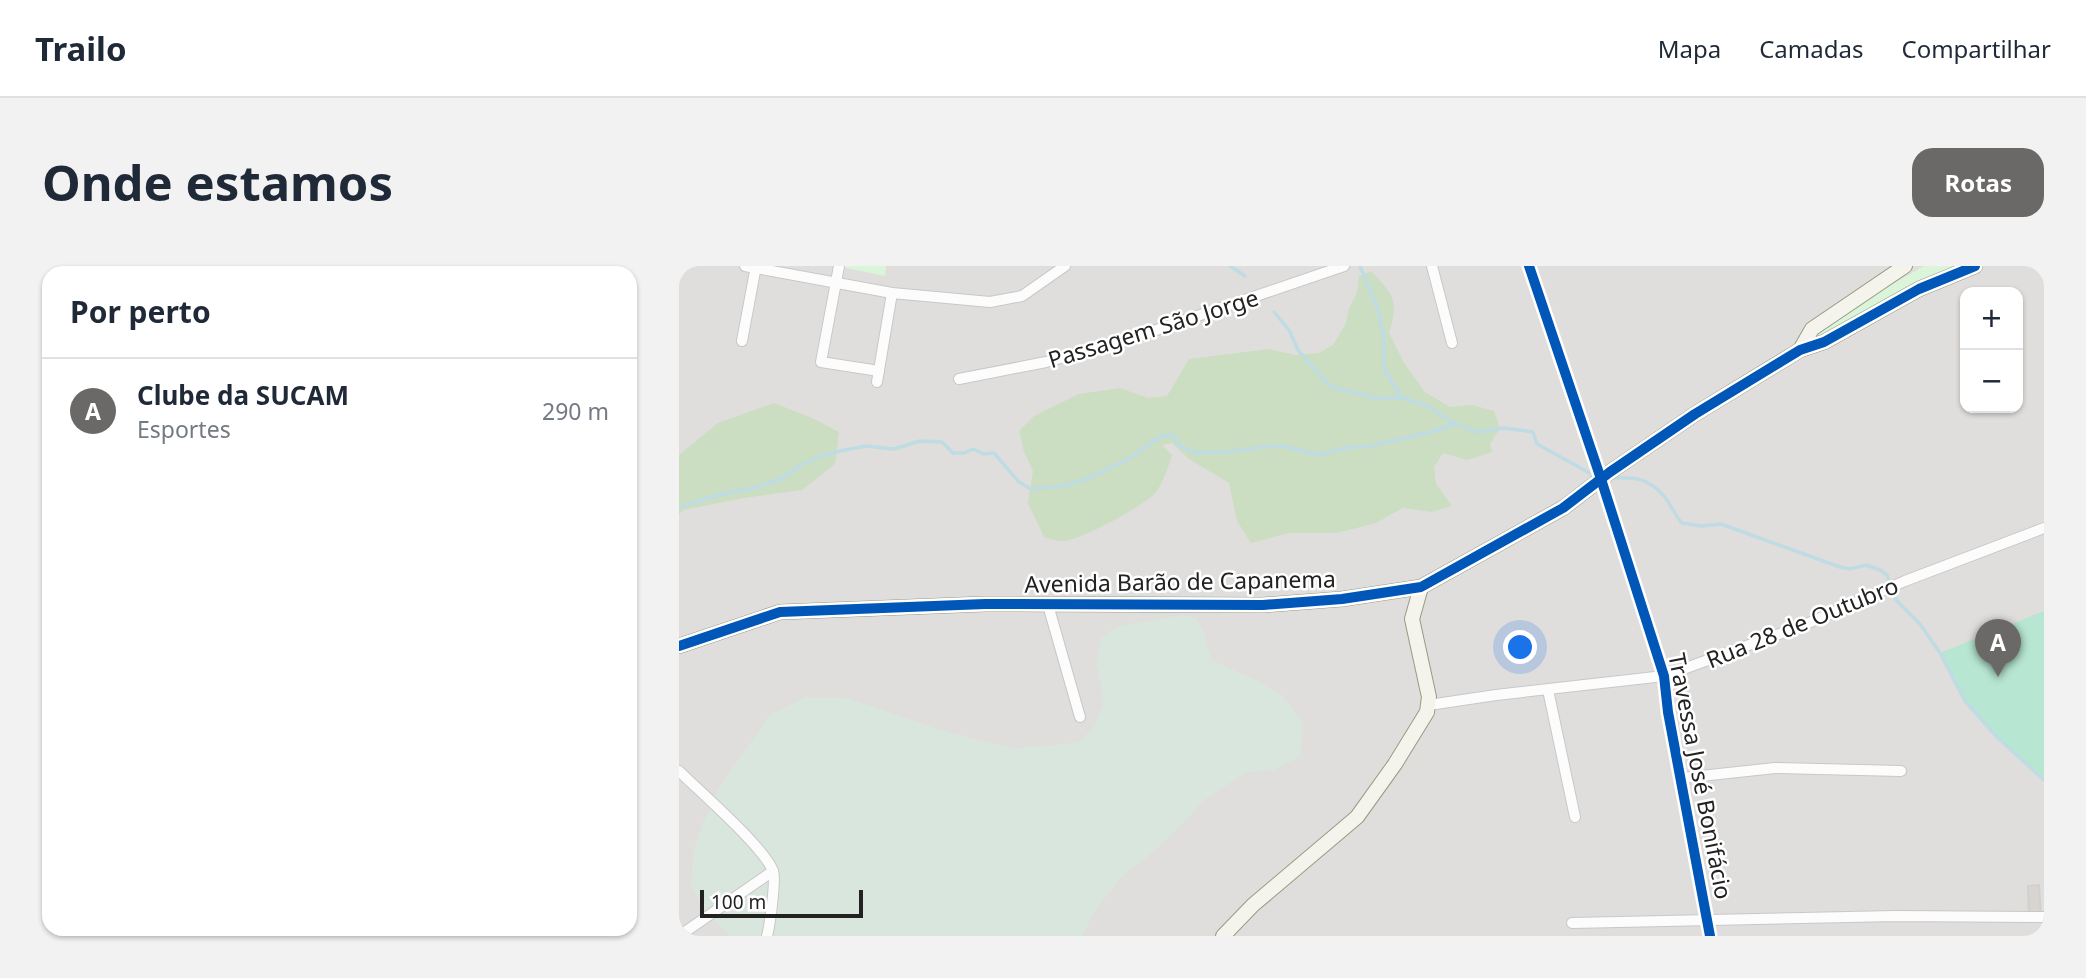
<!DOCTYPE html>
<html lang="pt">
<head>
<meta charset="utf-8">
<style>
	:root { --surface:#fff; --page:#f2f2f3; --text:#1f2937; --muted:#747a83; --line:#e0e1e3; --accent:#6a6968 }
	body { margin:0; font-family:"Noto Sans",sans-serif; background:var(--page); color:var(--text) }
	.controls { position:absolute; right:21px; top:21px; display:grid; overflow:hidden; border-radius:14px; box-shadow:0 2px 5px #0004 }
	.controls button { width:63px; height:63px; display:grid; place-items:center; padding:0; border:0; border-bottom:2px solid var(--line); background:var(--surface); color:var(--text); font:35px sans-serif }
	.scale { position:absolute; left:21px; bottom:18px; width:163px; box-sizing:border-box; padding-left:7px; border:4px solid #222; border-top:0; font-size:19px; line-height:24px; white-space:nowrap; color:#222; -webkit-text-stroke:5px #fff; paint-order:stroke }
	.you { position:absolute; left:842px; top:382px; width:24px; height:24px; margin:-18px; border:5px solid #fff; border-radius:50%; background:#1a73e8; box-shadow:0 0 0 10px #1a73e833 }
	.badge { display:grid; place-items:center; width:46px; height:46px; border-radius:50%; background:var(--accent); color:#fff; font-size:23px; font-weight:700 }
	.pin { position:absolute; translate:-50% -58px; filter:drop-shadow(0 2px 4px #0008) }
	.pin::after { content:''; position:absolute; top:37px; width:24px; height:21px; background:inherit; clip-path:polygon(0 0,100% 0,50% 100%) }
	.list { margin:0; padding:0; list-style:none }
	h2 { display:flex; justify-content:space-between; align-items:center; height:91px; margin:0; padding:0 28px; font-size:30px }
	h2 small { font-size:23px; font-weight:400; color:var(--muted) }
	.list li { display:grid; grid-template-columns:46px 1fr auto; gap:21px; align-items:center; box-sizing:border-box; height:105px; padding:0 28px; border-top:2px solid var(--line) }
	.list b { display:block; font-size:26px; white-space:nowrap }
	.list p { margin:0; font-size:23px; white-space:nowrap; color:var(--muted) }
	.list em { font-size:23px; font-style:normal; color:var(--muted) }
	.map { position:relative; flex:none; width:1365px; height:670px; overflow:hidden; border-radius:21px }
	header { display:flex; align-items:center; gap:42px; box-sizing:border-box; height:98px; padding:0 35px; background:var(--surface); border-bottom:2px solid var(--line) }
	header strong { font-size:33px }
	nav { display:flex; gap:38px; margin-inline-start:auto; font-size:24px }
	.intro { display:flex; align-items:center; justify-content:space-between; box-sizing:border-box; height:168px; padding:0 42px }
	h1 { margin:0; font-size:49px }
	.button { padding:18px 32px; border-radius:21px; background:var(--accent); color:#fff; font-size:24px; font-weight:700 }
	main { display:flex; gap:42px; padding:0 42px }
	aside { flex:1; background:var(--surface); border-radius:21px; box-shadow:0 2px 5px #0004 }
	.map>svg:first-child { display:block }
	.residential { fill:#dfdedc; fill-rule:evenodd }
	.forest { fill:#cbdec1 }
	.wetland { fill:#d9e6de }
	.park { fill:#daf5da }
	.pitch { fill:#b7e6d2 }
	.lines { fill:none; stroke-linecap:round; stroke-linejoin:round }
	.stream { stroke:#bfdbe3; stroke-width:3.5 }
	.building { fill:#d7d4d2; stroke:#d3d0cc; stroke-width:2 }
	.street-casing { stroke:#c9c8c7; stroke-width:12 }
	.secondary-casing { stroke:#999a82; stroke-width:16 }
	.street { stroke:#fdfcfc; stroke-width:10 }
	.secondary { stroke:#f4f4ed; stroke-width:14 }
	.cycleway-casing { stroke:#fff; stroke-width:15 }
	.cycleway { stroke:#0057b8; stroke-width:10 }
	.labels { text-anchor:middle; dominant-baseline:central; stroke-width:5; stroke-linejoin:round; paint-order:stroke }
	.street-label { font-size:23px; fill:#222; stroke:#fff }
</style>
</head>
<body>
<header>
<strong>Trailo</strong>
<nav><a>Mapa</a><a>Camadas</a><a>Compartilhar</a></nav>
</header>
<div class="intro"><h1>Onde estamos</h1><a class="button">Rotas</a></div>
<main>
<aside>
<h2>Por perto<small></small></h2>
<ul class="list">
<li><span class="badge">A</span><div><b>Clube da SUCAM</b><p>Esportes</p></div><em>290 m</em></li>
</ul>
</aside>
<div class="map">
<svg width="1365" height="670" viewBox="0 0 1365 670">
	<rect width="100%" height="100%" fill="#f0eeeb"/>
	<path class="residential" d="M 0,0 L 1365,0 L 1365,670 L 0,670 ZM 1286,26 L 1339,26 L 1339,142 L 1286,142 Z"/>
	<g class="forest">
		<path d="M 692,5 C 715,29 720,35 710,67 L 725,97 L 746,126 L 771,141 L 793,139 L 815,145 L 821,162 L 811,178 L 813,186 L 788,194 L 764,187 L 755,201 L 757,218 L 773,240 L 752,246 L 724,242 L 697,257 L 658,267 L 610,267 L 572,277 L 558,255 L 550,217 L 510,193 L 493,177 L 483,179 L 493,189 C 489,202 485,214 478,225 C 466,240 405,272 386,275 C 379,276 371,273 365,271 L 349,237 L 354,205 L 345,186 L 340,165 L 355,150 L 400,128 L 441,122 L 469,132 L 488,130 L 510,93 L 590,83 L 616,89 L 640,87 L 654,79 L 667,57 L 670,42 L 678,27 L 680,10 Z"/>
		<path d="M 95,137 L 133,152 L 160,166 L 156,198 L 123,224 L 65,232 L 5,244 L 0,248 L 0,189 L 39,157 Z"/>
	</g>
	<path class="wetland" d="M 502,349 L 517,352 L 524,364 L 532,394 L 575,413 L 603,430 L 624,457 L 621,490 L 595,504 L 567,506 L 525,534 L 506,555 L 473,587 L 441,612 L 412,650 L 404,670 L 51,670 L 28,648 L 12,619 L 14,588 L 25,555 L 41,520 L 91,449 L 127,431 L 169,432 L 252,461 L 302,475 L 336,482 L 399,477 L 416,460 L 424,439 L 422,417 L 417,399 L 422,372 L 440,360 Z"/>
	<g class="park">
		<path d="M 162,0 L 207,0 L 206,10 L 162,1 Z"/>
		<path d="M 1245,0 L 1275,0 L 1216,28 L 1142,71 L 1138,70 L 1140,66 L 1176,40 Z"/>
	</g>
	<path class="pitch" d="M 1365,345 L 1365,514 L 1318,471 L 1286,435 L 1261,387 Z"/>
	<g class="lines">
		<g class="stream">
			<path d="M 551,0 L 566,10"/>
			<path d="M 681,0 L 698,41 L 705,70 L 705,103 L 723,132 L 745,138 L 776,158"/>
			<path d="M 595,46 L 610,64 L 619,84 L 652,121 L 697,132 L 722,132"/>
			<path d="M 932,212 C 954,211 968,211 984,229 C 992,237 995,249 1003,257 L 1022,260 L 1042,258 L 1161,301 L 1171,303 L 1187,299 L 1201,304 L 1208,309 L 1217,334 L 1241,358 L 1261,387 L 1286,435 L 1318,471 L 1365,514"/>
			<path d="M 0,241 L 43,228 L 75,222 L 102,213 L 120,200 L 142,190 L 165,184 L 187,180 L 215,183 L 241,175 L 263,176 L 274,187 L 285,187 L 294,183 L 305,188 L 315,187 L 340,216 L 352,223 L 385,220 L 408,213 L 451,192 L 482,170 L 494,169 L 501,180 L 517,187 L 548,186 L 599,179 L 640,189 L 666,182 L 690,180 L 748,167 L 778,158 L 797,166 L 825,162 L 854,166 L 858,178 L 918,211"/>
		</g>
	</g>
	<path class="building" d="M 1360,619 L 1362,648 L 1350,651 L 1349,620 Z"/>
	<g class="lines">
		<g class="street-casing">
			<g id="street">
				<path d="M 66,0 L 213,27 L 311,36 L 343,30 L 386,0"/>
				<path d="M 160,0 L 142,96 L 200,105"/>
				<path d="M 753,0 L 773,77"/>
				<path d="M 850,0 L 922,213 L 985,410 L 989,446 L 1031,670"/>
				<path d="M 63,75 L 77,0"/>
				<path d="M 280,113 L 367,96 L 445,75 L 665,0"/>
				<path d="M 198,116 L 213,27"/>
				<path d="M 369,339 L 401,451"/>
				<path d="M 869,424 L 896,551"/>
				<path d="M 750,439 L 817,429 L 985,410 L 1125,359 L 1226,315 L 1365,262"/>
				<path d="M 0,505 C 20,525 85,581 94,605 C 97,615 91,658 88,670"/>
				<path d="M 1003,512 L 1096,502 L 1222,505"/>
				<path d="M 893,657 L 1216,650 L 1365,651"/>
				<path d="M 0,670 L 94,605"/>
			</g>
		</g>
		<g class="secondary-casing">
			<g id="secondary">
				<path d="M 1121,84 L 1133,63 L 1226,0"/>
				<path d="M 0,380 L 101,346 L 306,338 L 584,339 L 663,333 L 742,321 L 884,242 L 931,206 L 1016,148 L 1121,84 L 1145,76 L 1240,23 L 1296,0"/>
				<path d="M 544,670 L 574,639 L 678,551 L 716,498 L 748,446 L 750,431 L 733,353 L 742,321"/>
			</g>
		</g>
		<use href="#street" class="street"/>
		<use href="#secondary" class="secondary"/>
		<g class="cycleway-casing">
			<g id="cycleway">
				<path d="M 850,0 L 922,213 L 985,410 L 989,446 L 1031,670"/>
				<path d="M 0,380 L 101,346 L 306,338 L 584,339 L 663,333 L 742,321 L 884,242 L 931,206 L 1016,148 L 1121,84 L 1145,76 L 1240,23 L 1296,0"/>
			</g>
		</g>
		<use href="#cycleway" class="cycleway"/>
	</g>
	<g class="labels">
		<g class="street-label">
			<text transform="translate(474 62) rotate(-17)">Passagem São Jorge</text>
			<text transform="translate(501 315) rotate(-1)">Avenida Barão de Capanema</text>
			<text transform="translate(1123 356) rotate(-22)">Rua 28 de Outubro</text>
			<text transform="translate(1022 510) rotate(79)">Travessa José Bonifácio</text>
		</g>
	</g>
</svg>
<div class="controls">
<button>+</button>
<button>−</button>
</div>
<div class="scale">100 m</div>
<div class="you"></div>
<div class="pin badge" style="left:1319px;top:411px">A</div>
</div>
</main>
</body>
</html>
